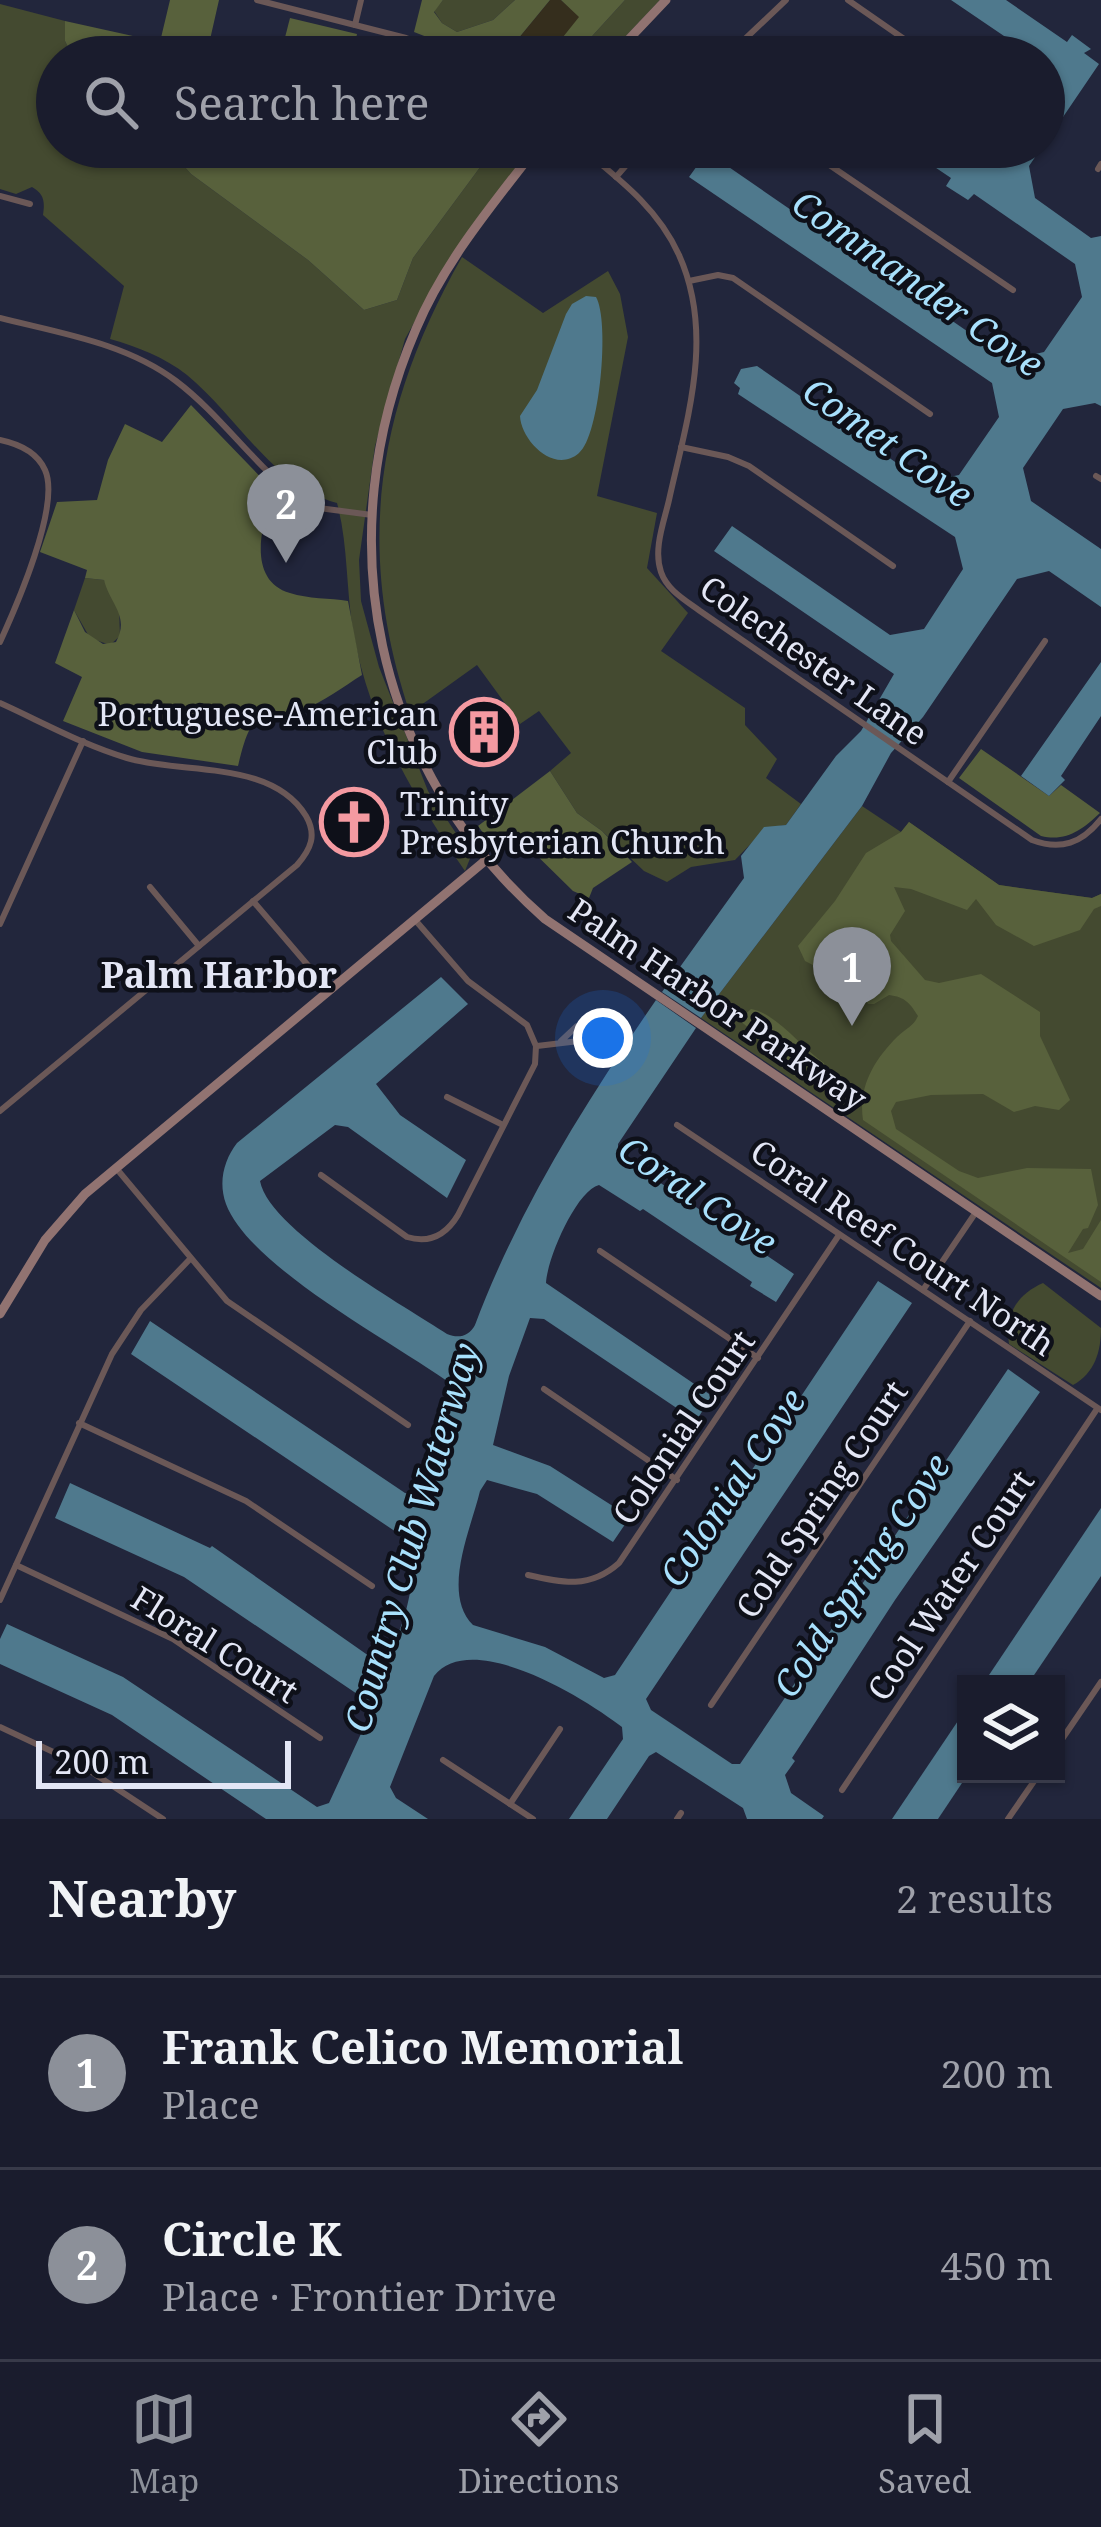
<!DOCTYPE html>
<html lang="en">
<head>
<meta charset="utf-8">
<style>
	:root { --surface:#1a1c2d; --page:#232535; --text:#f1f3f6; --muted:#9fa1aa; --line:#383a49; --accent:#8c9099 }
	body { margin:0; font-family:"Noto Serif",serif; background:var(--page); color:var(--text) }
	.controls { position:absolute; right:36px; bottom:36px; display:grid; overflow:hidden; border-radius:0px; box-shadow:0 3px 9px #0004 }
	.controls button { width:108px; height:108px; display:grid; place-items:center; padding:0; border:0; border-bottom:3px solid var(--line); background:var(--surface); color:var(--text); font:60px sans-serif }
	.scale { position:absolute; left:36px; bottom:30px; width:255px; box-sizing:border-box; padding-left:12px; border:6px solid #e3e6f5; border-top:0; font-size:33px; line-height:42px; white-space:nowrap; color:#e3e6f5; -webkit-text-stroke:9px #0e1019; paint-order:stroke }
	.you { position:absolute; left:603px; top:1038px; width:42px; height:42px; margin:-30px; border:9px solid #fff; border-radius:50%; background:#1a73e8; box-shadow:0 0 0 18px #1a73e833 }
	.badge { display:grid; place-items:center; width:78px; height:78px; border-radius:50%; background:var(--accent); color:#fff; font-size:39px; font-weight:700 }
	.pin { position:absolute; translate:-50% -99px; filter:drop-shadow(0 3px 6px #0008) }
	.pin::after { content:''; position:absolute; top:63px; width:42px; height:36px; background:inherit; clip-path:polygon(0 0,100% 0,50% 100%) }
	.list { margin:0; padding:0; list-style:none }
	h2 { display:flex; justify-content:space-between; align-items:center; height:156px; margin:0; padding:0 48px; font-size:51px }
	h2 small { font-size:39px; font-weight:400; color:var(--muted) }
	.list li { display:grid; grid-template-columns:78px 1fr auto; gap:36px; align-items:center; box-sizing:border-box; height:192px; padding:0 48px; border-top:3px solid var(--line) }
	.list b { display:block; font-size:45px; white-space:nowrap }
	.list p { margin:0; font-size:39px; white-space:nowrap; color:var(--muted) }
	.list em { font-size:39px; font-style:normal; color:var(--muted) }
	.icon { flex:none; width:66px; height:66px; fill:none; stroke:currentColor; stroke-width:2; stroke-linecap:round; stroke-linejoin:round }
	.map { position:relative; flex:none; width:1101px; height:1819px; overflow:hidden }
	.search { position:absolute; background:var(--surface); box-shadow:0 3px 9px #0004; left:36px; right:36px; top:36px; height:132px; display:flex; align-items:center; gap:30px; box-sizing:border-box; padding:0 42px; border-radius:66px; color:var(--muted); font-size:45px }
	.sheet { height:540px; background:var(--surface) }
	nav { display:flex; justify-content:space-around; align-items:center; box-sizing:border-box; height:168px; border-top:3px solid var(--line); background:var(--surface); font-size:33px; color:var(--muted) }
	nav a { display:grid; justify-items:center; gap:6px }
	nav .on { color:var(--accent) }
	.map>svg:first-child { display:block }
	.industrial { fill:#352e1d }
	.green { fill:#444a30 }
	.forest { fill:#58613c }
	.water { fill:#4f798d }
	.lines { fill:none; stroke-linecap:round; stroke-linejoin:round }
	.street { stroke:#6b5857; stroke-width:6 }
	.secondary { stroke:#917371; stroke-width:9 }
	.labels { text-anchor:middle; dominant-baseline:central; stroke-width:9; stroke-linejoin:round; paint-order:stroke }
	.street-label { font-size:33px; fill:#e3e6f5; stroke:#0e1019 }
	.poi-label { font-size:33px; fill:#e3e6f5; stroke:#0e1019; text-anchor:end }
	.water-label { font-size:36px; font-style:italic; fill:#a8e0fc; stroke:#0e1019 }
	.neighbourhood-label { font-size:36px; font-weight:bold; fill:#e3e6f5; stroke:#0e1019 }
</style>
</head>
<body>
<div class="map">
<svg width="1101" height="1819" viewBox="0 0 1101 1819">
	<rect width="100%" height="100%" fill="#22263c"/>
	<path class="industrial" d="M 550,0 L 561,0 L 580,17 L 547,57 L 503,57 Z"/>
	<g class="green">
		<path d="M 443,0 L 515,0 L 493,20 L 457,32 L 442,23 L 434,11 Z"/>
		<path d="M 625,0 L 660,0 L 606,57 L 573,57 Z"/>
		<path d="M 0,4 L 65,21 L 65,41 L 73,57 L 57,57 L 57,147 L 167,147 L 191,174 L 308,260 L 364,310 L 397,300 L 413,258 L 495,147 L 531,147 L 447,264 L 405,339 L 375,446 L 359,560 L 361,601 L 379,667 L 428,791 L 471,856 L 465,871 C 413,796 369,722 353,631 C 346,589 348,543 337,503 C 273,486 237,416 187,375 C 164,357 138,347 110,339 L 124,286 L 43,215 C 45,201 44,194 32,187 L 16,194 L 0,189 Z"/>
		<path d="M 462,257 L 543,313 L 608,271 L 620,294 L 628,337 L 597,496 L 657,513 L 647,568 L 688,613 L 661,651 L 745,708 L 745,725 L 777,759 L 766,778 L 801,804 L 786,825 L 766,828 L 735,860 L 691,867 L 667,882 L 644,871 L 602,831 L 577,813 L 550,771 L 571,753 L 539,711 L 520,724 L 477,665 L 410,713 C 354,548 377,406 462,257 Z"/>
		<path d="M 85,578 L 104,580 L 119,607 L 120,636 L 110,645 L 90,638 L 74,610 Z"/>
		<path d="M 862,806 L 901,832 L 909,822 L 999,885 L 1092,898 L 1101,894 L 1101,1288 L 701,1018 Z"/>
		<path d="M 1043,1283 L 1101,1328 C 1101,1351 1095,1373 1073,1385 L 1009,1344 C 1005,1315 1016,1295 1043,1283 Z"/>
	</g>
	<g class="forest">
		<path d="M 170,0 L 219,0 L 209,44 L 252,57 L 73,57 L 65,41 L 65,21 L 160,42 Z"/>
		<path d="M 422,0 L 443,0 L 434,12 L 442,23 L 457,32 L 493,20 L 515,0 L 550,0 L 503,57 L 478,57 L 414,32 Z"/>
		<path d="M 561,0 L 625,0 L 573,57 L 547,57 L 579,17 Z"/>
		<path d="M 290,18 L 357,34 L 352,57 L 280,57 Z"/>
		<path d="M 167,147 L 495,147 L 413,258 L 397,300 L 364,310 L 308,260 L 191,174 Z"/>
		<path d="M 191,405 L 275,492 C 261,522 246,580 290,593 C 308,599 330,598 348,601 L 362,675 C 343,687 323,702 303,710 C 254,727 253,705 238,766 L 142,752 L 63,721 L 82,677 L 55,663 L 74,610 L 85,632 L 103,644 L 116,642 C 130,616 110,604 104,580 L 85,578 L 87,570 L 40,552 L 57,502 L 97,500 L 108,460 L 125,424 L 162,442 Z"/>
		<path d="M 981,749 L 1049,796 L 1061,785 L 1100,813 C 1082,830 1066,842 1041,836 L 959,778 Z"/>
		<path d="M 550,771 L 577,813 L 602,831 L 632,862 L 593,888 L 589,898 L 573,891 L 521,840 L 510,837 L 492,845 L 478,826 Z"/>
		<path d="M 909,822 L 999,885 L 1092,898 L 1101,894 L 1101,906 L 1094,909 L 1080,930 L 1034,946 L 996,925 L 976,899 L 967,910 L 911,889 L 894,887 L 905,911 L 890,935 L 891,941 L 925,980 L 939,983 L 981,974 L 1040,1012 L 1040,1036 L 1070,1100 L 1059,1110 L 1035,1106 L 1014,1112 L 983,1094 L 931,1095 L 896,1102 L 891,1111 L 896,1129 L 959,1171 L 978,1178 L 1027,1168 L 1091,1169 L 1098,1205 L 1088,1228 L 1083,1229 L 1068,1253 L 1083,1249 L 1101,1220 L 1101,1282 L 863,1120 C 858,1087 874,1060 897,1037 C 906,1028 913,1027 918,1016 C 910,1003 905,997 889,995 L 874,1004 L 868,1004 L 863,995 L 869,987 L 867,979 L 858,977 L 846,982 L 805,961 L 798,946 L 835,901 L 866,853 L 901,832 Z"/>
		<path d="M 751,1009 C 776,1013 802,1048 824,1063 L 826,1074 L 817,1080 L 810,1078 L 739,1020 Z"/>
	</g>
	<g class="water">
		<path d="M 951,0 L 1006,0 L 1067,42 L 1072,35 L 1091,49 L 1084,53 L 1099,64 L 1044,145 L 1044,57 L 1035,57 Z"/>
		<path d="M 905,147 L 960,147 L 972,155 L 1003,147 L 1042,147 L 1029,166 L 1035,198 L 1091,238 L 1101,236 L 1101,406 L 1095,403 L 1063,409 L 1023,468 L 1031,501 L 1101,549 L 1101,607 L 1049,571 L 1017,579 L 923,717 L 891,753 L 862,806 L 701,1018 L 662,992 L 744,878 L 741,856 L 764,827 L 786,825 L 836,756 L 861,731 L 894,674 L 714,551 L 732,526 L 890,635 L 924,629 L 963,569 L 955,537 L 738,394 L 740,388 L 734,383 L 741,369 L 757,366 L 924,482 L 959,475 L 999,417 L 992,383 L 689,177 L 707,152 L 1009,360 L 1044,352 L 1082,297 L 1075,264 L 974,194 L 968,200 L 946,186 L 951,178 Z"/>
		<path d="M 586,296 L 596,297 C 610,321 600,436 579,453 C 554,475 521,440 520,416 L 537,390 L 566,314 L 572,304 Z"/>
		<path d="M 1101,662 L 1101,716 L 1061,776 L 1065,780 L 1049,796 L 1021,776 Z"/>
		<path d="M 441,977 L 468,1004 L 376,1084 L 400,1115 L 466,1160 L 447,1198 L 348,1127 L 335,1125 L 260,1181 C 269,1230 403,1305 447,1334 C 459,1339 469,1336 475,1325 C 519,1208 585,1103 656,1000 L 696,1028 L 618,1144 L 618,1154 L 794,1274 L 776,1302 L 750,1286 L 752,1282 L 643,1209 L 640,1211 L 599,1185 C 576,1191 547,1259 546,1283 L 712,1396 L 696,1421 L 544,1319 L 530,1318 L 509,1376 L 493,1445 L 550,1466 L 630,1517 L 613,1542 L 537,1494 L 487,1480 L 480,1491 C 471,1529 441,1593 473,1625 L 545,1647 L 604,1678 L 615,1675 L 878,1281 L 912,1303 L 646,1699 L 651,1710 L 732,1764 L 740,1764 L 1008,1369 L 1040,1392 L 895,1600 L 792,1758 L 795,1761 L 785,1775 L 791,1793 L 824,1816 L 822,1819 L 747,1819 L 743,1808 L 656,1752 L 649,1756 L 607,1819 L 569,1819 L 623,1739 L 622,1727 C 586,1699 472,1628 434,1676 L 390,1787 L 396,1798 L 428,1819 L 266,1819 L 112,1715 L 0,1664 L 0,1639 L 7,1624 L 123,1677 L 317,1807 L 329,1803 L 371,1712 L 369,1702 L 184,1577 L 55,1518 L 70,1483 L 210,1548 L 212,1546 L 369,1656 C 406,1657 410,1585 417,1555 L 414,1544 L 131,1354 L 150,1321 L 405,1493 L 418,1495 L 431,1488 L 454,1386 C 397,1344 250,1268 226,1204 C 218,1182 224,1160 237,1143 Z"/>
		<path d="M 1101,1508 L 1101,1576 L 1028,1684 L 983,1684 Z"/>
		<path d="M 966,1709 L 968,1774 L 938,1819 L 892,1819 Z"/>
	</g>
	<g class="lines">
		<g class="street">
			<path d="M 257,0 L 406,38 L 458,57"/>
			<path d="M 848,0 L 930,57"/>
			<path d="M 355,25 L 361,0"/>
			<path d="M 726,57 L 786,0"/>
			<path d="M 580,147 C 619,179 658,208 679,255 C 715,335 687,419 669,500 C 664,522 653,549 661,572 C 667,590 685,600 700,611 L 1032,840 C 1061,851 1082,843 1101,819"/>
			<path d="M 803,147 L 1013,290"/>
			<path d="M 1098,169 L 1101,164"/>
			<path d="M 616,177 L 642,147"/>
			<path d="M 0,196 L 30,204"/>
			<path d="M 689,281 L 718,275 L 733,278 L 930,414"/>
			<path d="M 0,318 C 59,333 126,343 176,381 C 221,415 253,464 298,498 L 319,508 L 372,515"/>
			<path d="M 0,440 C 19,444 37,452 45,470 C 61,505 16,607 0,642"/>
			<path d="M 681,447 L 728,457 L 749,466 L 893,566"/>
			<path d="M 1096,476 L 1101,479"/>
			<path d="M 0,703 C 42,722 83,745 127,758 C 182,775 271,759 306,816 C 317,835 311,849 297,865 L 0,1111"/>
			<path d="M 948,782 L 1045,641"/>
			<path d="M 150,887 L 199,946"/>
			<path d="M 253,901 L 329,990"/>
			<path d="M 0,924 L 83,741"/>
			<path d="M 537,1046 L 579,1041 L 588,1032 L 577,1026 L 561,1041"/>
			<path d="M 447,1097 L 503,1125"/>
			<path d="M 677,1125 L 1101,1410"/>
			<path d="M 116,1168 L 227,1301 L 408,1425"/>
			<path d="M 321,1175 L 407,1237 C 430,1244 446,1235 458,1215 L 535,1064 L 536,1046 L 527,1025 L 468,981 L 416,921"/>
			<path d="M 600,1251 L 758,1358"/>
			<path d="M 923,1290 L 976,1212"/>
			<path d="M 544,1389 L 677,1480"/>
			<path d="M 79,1423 L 246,1501 L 372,1586"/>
			<path d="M 16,1565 L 173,1639 L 320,1738"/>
			<path d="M 528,1575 C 562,1583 590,1589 619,1563 L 839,1235"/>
			<path d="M 0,1600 L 112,1354 L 141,1310 L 190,1259"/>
			<path d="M 711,1705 L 970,1321"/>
			<path d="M 0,1727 L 81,1765 L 163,1819"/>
			<path d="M 1056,1748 L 1101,1682"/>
			<path d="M 443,1760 L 533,1819"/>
			<path d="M 842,1790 L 1097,1409"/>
			<path d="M 510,1804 L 560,1729"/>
			<path d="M 677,1819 L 681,1813"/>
			<path d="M 1008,1819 L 1039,1774"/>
		</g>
		<g class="secondary">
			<path d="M 612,57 L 666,0"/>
			<path d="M 537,147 C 493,204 444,262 416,329 C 326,538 374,769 545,919 L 1101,1296"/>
			<path d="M 0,1314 L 45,1240 L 85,1194 L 486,860"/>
		</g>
	</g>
	<defs>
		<g id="building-ring" transform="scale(3.45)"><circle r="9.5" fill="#0e1019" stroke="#f49aa1" stroke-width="1.5"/><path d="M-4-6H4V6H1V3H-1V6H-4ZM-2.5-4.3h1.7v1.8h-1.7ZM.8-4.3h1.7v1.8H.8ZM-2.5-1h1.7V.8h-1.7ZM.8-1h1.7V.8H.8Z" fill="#f49aa1"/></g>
		<g id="church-ring" transform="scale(3.45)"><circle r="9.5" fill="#0e1019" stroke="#f49aa1" stroke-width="1.5"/><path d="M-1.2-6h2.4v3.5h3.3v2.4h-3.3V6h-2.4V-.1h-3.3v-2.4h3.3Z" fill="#f49aa1"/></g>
	</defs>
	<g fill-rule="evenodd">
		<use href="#building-ring" x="484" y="732"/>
		<use href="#church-ring" x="354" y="822"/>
	</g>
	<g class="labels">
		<g class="street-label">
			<text transform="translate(814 660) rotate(35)">Colechester Lane</text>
			<text transform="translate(718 1004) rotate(34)">Palm Harbor Parkway</text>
			<text transform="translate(903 1247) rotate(34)">Coral Reef Court North</text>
			<text transform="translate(683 1427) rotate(-56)">Colonial Court</text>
			<text transform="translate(821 1499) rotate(-56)">Cold Spring Court</text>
			<text transform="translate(950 1585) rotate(-56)">Cool Water Court</text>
			<text transform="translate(215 1644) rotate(32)">Floral Court</text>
		</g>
		<g class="poi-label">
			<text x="438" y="713">Portuguese-American<tspan x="438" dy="38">Club</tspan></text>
			<text x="400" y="803" text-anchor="start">Trinity<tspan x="400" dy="38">Presbyterian Church</tspan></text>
		</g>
		<g class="water-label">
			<text transform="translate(918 283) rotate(35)">Commander Cove</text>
			<text transform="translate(888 442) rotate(35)">Comet Cove</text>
			<text transform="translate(698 1195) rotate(34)">Coral Cove</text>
			<text transform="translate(732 1487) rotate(-56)">Colonial Cove</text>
			<text transform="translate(411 1537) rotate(-74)">Country Club Waterway</text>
			<text transform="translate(861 1575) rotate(-56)">Cold Spring Cove</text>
		</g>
		<g class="neighbourhood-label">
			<text x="219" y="974">Palm Harbor</text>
		</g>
	</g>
</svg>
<div class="controls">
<button><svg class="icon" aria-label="layers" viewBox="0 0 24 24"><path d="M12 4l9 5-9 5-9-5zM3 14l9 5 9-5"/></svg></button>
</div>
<div class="scale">200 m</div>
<div class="you"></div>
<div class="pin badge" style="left:852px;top:1026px">1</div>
<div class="pin badge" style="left:286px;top:563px">2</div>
<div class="search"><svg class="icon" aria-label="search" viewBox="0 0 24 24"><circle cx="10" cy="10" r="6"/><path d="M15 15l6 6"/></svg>Search here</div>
</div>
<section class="sheet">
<h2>Nearby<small>2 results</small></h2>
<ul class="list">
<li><span class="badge">1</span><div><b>Frank Celico Memorial</b><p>Place</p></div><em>200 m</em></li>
<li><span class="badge">2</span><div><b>Circle K</b><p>Place · Frontier Drive</p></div><em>450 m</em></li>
</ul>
</section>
<nav>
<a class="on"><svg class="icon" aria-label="map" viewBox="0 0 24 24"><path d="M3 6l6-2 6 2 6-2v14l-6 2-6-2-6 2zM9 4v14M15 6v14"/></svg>Map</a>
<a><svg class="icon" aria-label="directions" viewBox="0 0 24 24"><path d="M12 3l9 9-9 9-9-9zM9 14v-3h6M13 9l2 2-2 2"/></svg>Directions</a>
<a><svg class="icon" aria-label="saved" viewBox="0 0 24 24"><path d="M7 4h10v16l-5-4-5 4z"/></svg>Saved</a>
</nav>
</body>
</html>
